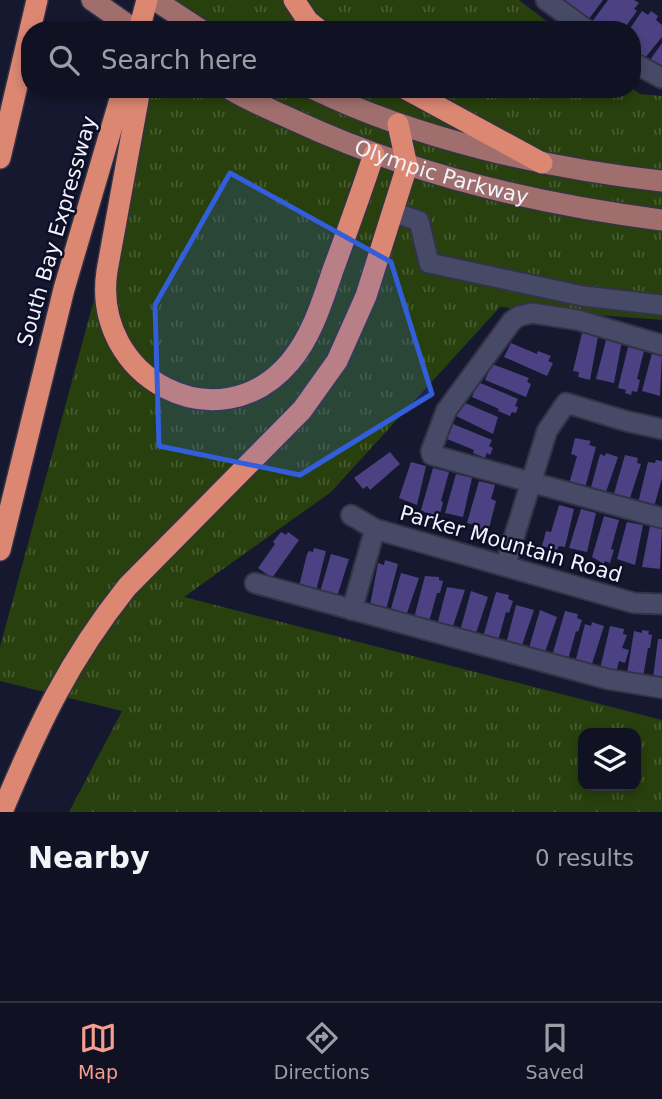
<!DOCTYPE html>
<html lang="en">
<head>
<meta charset="utf-8">
<style>
	:root { --surface:#101224; --page:#191b2c; --text:#f1f3f6; --muted:#9c9ea6; --line:#303241; --accent:#f59d8e }
	body { margin:0; font-family:"DejaVu Sans",sans-serif; background:var(--page); color:var(--text) }
	.controls { position:absolute; right:21px; bottom:21px; display:grid; overflow:hidden; border-radius:14px; box-shadow:0 4px 10px #0003 }
	.controls button { width:63px; height:63px; display:grid; place-items:center; padding:0; border:0; border-bottom:2px solid var(--line); background:var(--surface); color:var(--text); font:35px sans-serif }
	.list { margin:0; padding:0; list-style:none }
	h2 { display:flex; justify-content:space-between; align-items:center; height:91px; margin:0; padding:0 28px; font-size:30px }
	h2 small { font-size:23px; font-weight:400; color:var(--muted) }
	.icon { flex:none; width:38px; height:38px; fill:none; stroke:currentColor; stroke-width:2; stroke-linecap:round; stroke-linejoin:round }
	.map { position:relative; flex:none; width:662px; height:812px; overflow:hidden }
	.search { position:absolute; background:var(--surface); box-shadow:0 4px 10px #0003; left:21px; right:21px; top:21px; height:77px; display:flex; align-items:center; gap:18px; box-sizing:border-box; padding:0 24px; border-radius:28px; color:var(--muted); font-size:26px }
	.sheet { height:189px; background:var(--surface) }
	nav { display:flex; justify-content:space-around; align-items:center; box-sizing:border-box; height:98px; border-top:2px solid var(--line); background:var(--surface); font-size:19px; color:var(--muted) }
	nav a { display:grid; justify-items:center; gap:4px }
	nav .on { color:var(--accent) }
	.map>svg:first-child { display:block }
	.grass { fill:url(#grass-tufts); fill-rule:evenodd }
	.building { fill:#4c4182 }
	.lines { fill:none; stroke-linecap:round; stroke-linejoin:round }
	.minor-casing { stroke:#333345; stroke-width:23 }
	.major-casing { stroke:#333345; stroke-width:24 }
	.highway-casing { stroke:#333345; stroke-width:24 }
	.minor { stroke:#474a66; stroke-width:19 }
	.major { stroke:#a06f6d; stroke-width:21 }
	.highway { stroke:#db8772; stroke-width:21 }
	.marked { fill:#325edc; fill-opacity:0.2; stroke:#325edc; stroke-width:5; stroke-linejoin:round }
	.labels { text-anchor:middle; dominant-baseline:central; stroke-width:5; stroke-linejoin:round; paint-order:stroke }
	.street-label { font-size:21px; fill:#f1f3fd; stroke:#0e0f26 }
</style>
</head>
<body>
<div class="map">
<svg width="662" height="812" viewBox="0 0 662 812">
	<defs>
		<pattern id="grass-tufts" width="24" height="20" patternUnits="userSpaceOnUse" patternTransform="scale(1.75)"><rect width="24" height="20" fill="#28400d"/><path d="M3 7l-1-3M5 7V3M7 7l1-3M15 17l-1-3M17 17v-4M19 17l1-3" fill="none" stroke="#485c31"/></pattern>
	</defs>
	<rect width="100%" height="100%" fill="#161830"/>
	<g class="grass">
		<path d="M 176,0 L 519,0 L 558,30 L 167,30 Z"/>
		<path d="M 632,88 L 640,94 L 662,96 L 662,320 L 500,307 L 331,492 L 184,597 L 662,720 L 662,812 L 69,812 L 122,711 L 0,681 L 0,647 L 151,89 ZM 583,733 L 636,733 L 636,786 L 583,786 Z"/>
	</g>
	<g class="building">
		<path d="M 565,0 L 603,0 L 588,20 L 563,3 Z"/>
		<path d="M 608,0 L 634,0 L 639,3 L 634,9 L 637,11 L 623,30 L 602,30 L 592,22 Z"/>
		<path d="M 642,11 L 648,15 L 651,11 L 658,16 L 656,20 L 662,25 L 662,37 L 644,59 L 632,51 L 632,30 L 629,30 Z"/>
		<path d="M 662,43 L 662,68 L 650,60 Z"/>
		<path d="M 582,333 L 598,337 L 590,380 L 578,377 L 579,372 L 573,371 Z"/>
		<path d="M 606,340 L 621,343 L 621,346 L 614,383 L 596,379 Z"/>
		<path d="M 511,343 L 537,354 L 538,351 L 551,356 L 548,361 L 553,363 L 547,376 L 504,357 Z"/>
		<path d="M 628,347 L 644,351 L 637,379 L 640,380 L 637,392 L 632,391 L 631,395 L 625,393 L 626,390 L 618,388 Z"/>
		<path d="M 652,353 L 662,355 L 660,396 L 642,391 Z"/>
		<path d="M 492,364 L 529,378 L 527,382 L 531,384 L 526,397 L 485,380 Z"/>
		<path d="M 478,382 L 518,399 L 515,406 L 518,407 L 516,413 L 512,412 L 510,416 L 498,411 L 499,409 L 472,397 Z"/>
		<path d="M 463,402 L 498,417 L 493,434 L 456,416 Z"/>
		<path d="M 453,424 L 492,440 L 489,446 L 493,448 L 490,455 L 487,453 L 485,458 L 473,453 L 474,450 L 447,439 Z"/>
		<path d="M 575,438 L 591,441 L 589,445 L 596,447 L 585,488 L 569,484 L 577,456 L 571,454 Z"/>
		<path d="M 390,452 L 400,464 L 370,490 L 367,486 L 363,489 L 354,478 Z"/>
		<path d="M 606,453 L 618,457 L 605,495 L 590,491 L 600,454 L 605,456 Z"/>
		<path d="M 625,455 L 638,458 L 637,463 L 641,464 L 629,501 L 613,497 Z"/>
		<path d="M 656,460 L 662,461 L 662,478 L 654,507 L 638,503 L 648,462 L 655,463 Z"/>
		<path d="M 411,462 L 426,466 L 417,505 L 399,498 Z"/>
		<path d="M 433,468 L 449,472 L 441,501 L 443,502 L 440,514 L 435,513 L 434,517 L 421,510 Z"/>
		<path d="M 456,474 L 472,478 L 463,517 L 445,513 Z"/>
		<path d="M 479,481 L 495,485 L 491,499 L 496,501 L 488,532 L 473,529 L 475,525 L 467,523 Z"/>
		<path d="M 559,505 L 574,509 L 565,547 L 559,546 L 557,550 L 542,546 L 546,531 L 551,532 Z"/>
		<path d="M 581,509 L 596,513 L 587,552 L 569,548 Z"/>
		<path d="M 604,516 L 619,520 L 611,549 L 614,550 L 610,563 L 605,561 L 604,564 L 592,557 Z"/>
		<path d="M 627,522 L 643,525 L 635,565 L 617,559 Z"/>
		<path d="M 650,526 L 662,528 L 660,569 L 642,567 Z"/>
		<path d="M 281,532 L 286,535 L 288,532 L 299,540 L 272,578 L 258,568 L 275,544 L 273,542 Z"/>
		<path d="M 314,548 L 326,551 L 316,591 L 299,586 L 307,554 L 309,551 L 313,552 Z"/>
		<path d="M 331,554 L 349,559 L 337,597 L 320,592 Z"/>
		<path d="M 385,560 L 398,564 L 386,610 L 370,605 L 378,563 L 384,565 Z"/>
		<path d="M 401,573 L 419,578 L 406,616 L 390,612 Z"/>
		<path d="M 425,576 L 439,577 L 439,580 L 443,581 L 440,593 L 437,593 L 429,622 L 414,618 Z"/>
		<path d="M 447,587 L 465,590 L 452,629 L 437,625 Z"/>
		<path d="M 471,591 L 488,597 L 475,636 L 460,631 Z"/>
		<path d="M 496,592 L 509,595 L 508,599 L 513,601 L 509,613 L 506,612 L 498,641 L 483,637 Z"/>
		<path d="M 516,605 L 534,610 L 521,648 L 506,644 Z"/>
		<path d="M 540,610 L 557,617 L 545,652 L 529,648 Z"/>
		<path d="M 565,611 L 578,614 L 577,618 L 582,620 L 578,632 L 576,631 L 568,660 L 552,656 Z"/>
		<path d="M 592,622 L 604,626 L 591,667 L 575,663 L 585,624 L 591,626 Z"/>
		<path d="M 610,626 L 624,629 L 623,634 L 627,635 L 622,648 L 629,650 L 625,663 L 619,661 L 616,673 L 600,669 Z"/>
		<path d="M 642,630 L 649,631 L 648,634 L 652,635 L 650,648 L 648,648 L 643,677 L 627,674 L 634,631 L 642,633 Z"/>
		<path d="M 658,639 L 662,639 L 662,680 L 653,678 Z"/>
	</g>
	<g class="lines">
		<g class="minor-casing">
			<g id="minor">
				<path d="M 546,0 L 587,30"/>
				<path d="M 632,62 L 662,78"/>
				<path d="M 393,212 L 419,221 L 429,263 L 583,296 L 662,305"/>
				<path d="M 662,345 L 578,320 L 532,313 L 519,316 L 512,321 L 446,411 L 431,451 L 432,455 L 662,518"/>
				<path d="M 351,515 L 375,529 L 634,603 L 662,604"/>
				<path d="M 505,566 L 547,431 L 566,403 L 626,421 L 662,429"/>
				<path d="M 255,583 L 607,679 L 662,688"/>
				<path d="M 352,610 L 375,529"/>
			</g>
		</g>
		<g class="major-casing">
			<g id="major">
				<path d="M 92,0 L 135,30"/>
				<path d="M 155,0 L 201,30"/>
				<path id="s1" d="M 230,89 C 251,102 275,111 298,122 C 413,175 536,204 662,220"/>
				<path d="M 314,89 C 417,139 549,169 662,181"/>
			</g>
		</g>
		<g class="highway-casing">
			<g id="highway">
				<path d="M 294,0 L 308,21 L 319,30"/>
				<path d="M 139,30 L 147,0"/>
				<path d="M 140,89 L 107,271 C 91,378 219,446 290,362 C 312,336 322,302 333,270 C 347,232 361,193 374,154"/>
				<path d="M 406,89 L 542,163"/>
				<path d="M 0,158 L 37,0"/>
				<path d="M 0,550 L 64,289 L 123,89"/>
				<path d="M 2,812 C 38,726 68,661 127,587 L 302,410 L 337,361 L 366,296 L 407,166 L 398,124"/>
			</g>
		</g>
		<use href="#minor" class="minor"/>
		<use href="#major" class="major"/>
		<use href="#highway" class="highway"/>
	</g>
	<path class="marked" d="M 230,173 L 391,262 L 432,394 L 300,475 L 159,446 L 155,305 Z"/>
	<g class="labels">
		<g class="street-label">
			<text stroke="none"><textPath href="#s1" startOffset="228">Olympic Parkway</textPath></text>
			<text transform="translate(57 231) rotate(-74)">South Bay Expressway</text>
			<text transform="translate(511 544) rotate(16)">Parker Mountain Road</text>
		</g>
	</g>
</svg>
<div class="controls">
<button><svg class="icon" aria-label="layers" viewBox="0 0 24 24"><path d="M12 4l9 5-9 5-9-5zM3 14l9 5 9-5"/></svg></button>
</div>
<div class="search"><svg class="icon" aria-label="search" viewBox="0 0 24 24"><circle cx="10" cy="10" r="6"/><path d="M15 15l6 6"/></svg>Search here</div>
</div>
<section class="sheet">
<h2>Nearby<small>0 results</small></h2>
<ul class="list">
</ul>
</section>
<nav>
<a class="on"><svg class="icon" aria-label="map" viewBox="0 0 24 24"><path d="M3 6l6-2 6 2 6-2v14l-6 2-6-2-6 2zM9 4v14M15 6v14"/></svg>Map</a>
<a><svg class="icon" aria-label="directions" viewBox="0 0 24 24"><path d="M12 3l9 9-9 9-9-9zM9 14v-3h6M13 9l2 2-2 2"/></svg>Directions</a>
<a><svg class="icon" aria-label="saved" viewBox="0 0 24 24"><path d="M7 4h10v16l-5-4-5 4z"/></svg>Saved</a>
</nav>
</body>
</html>
